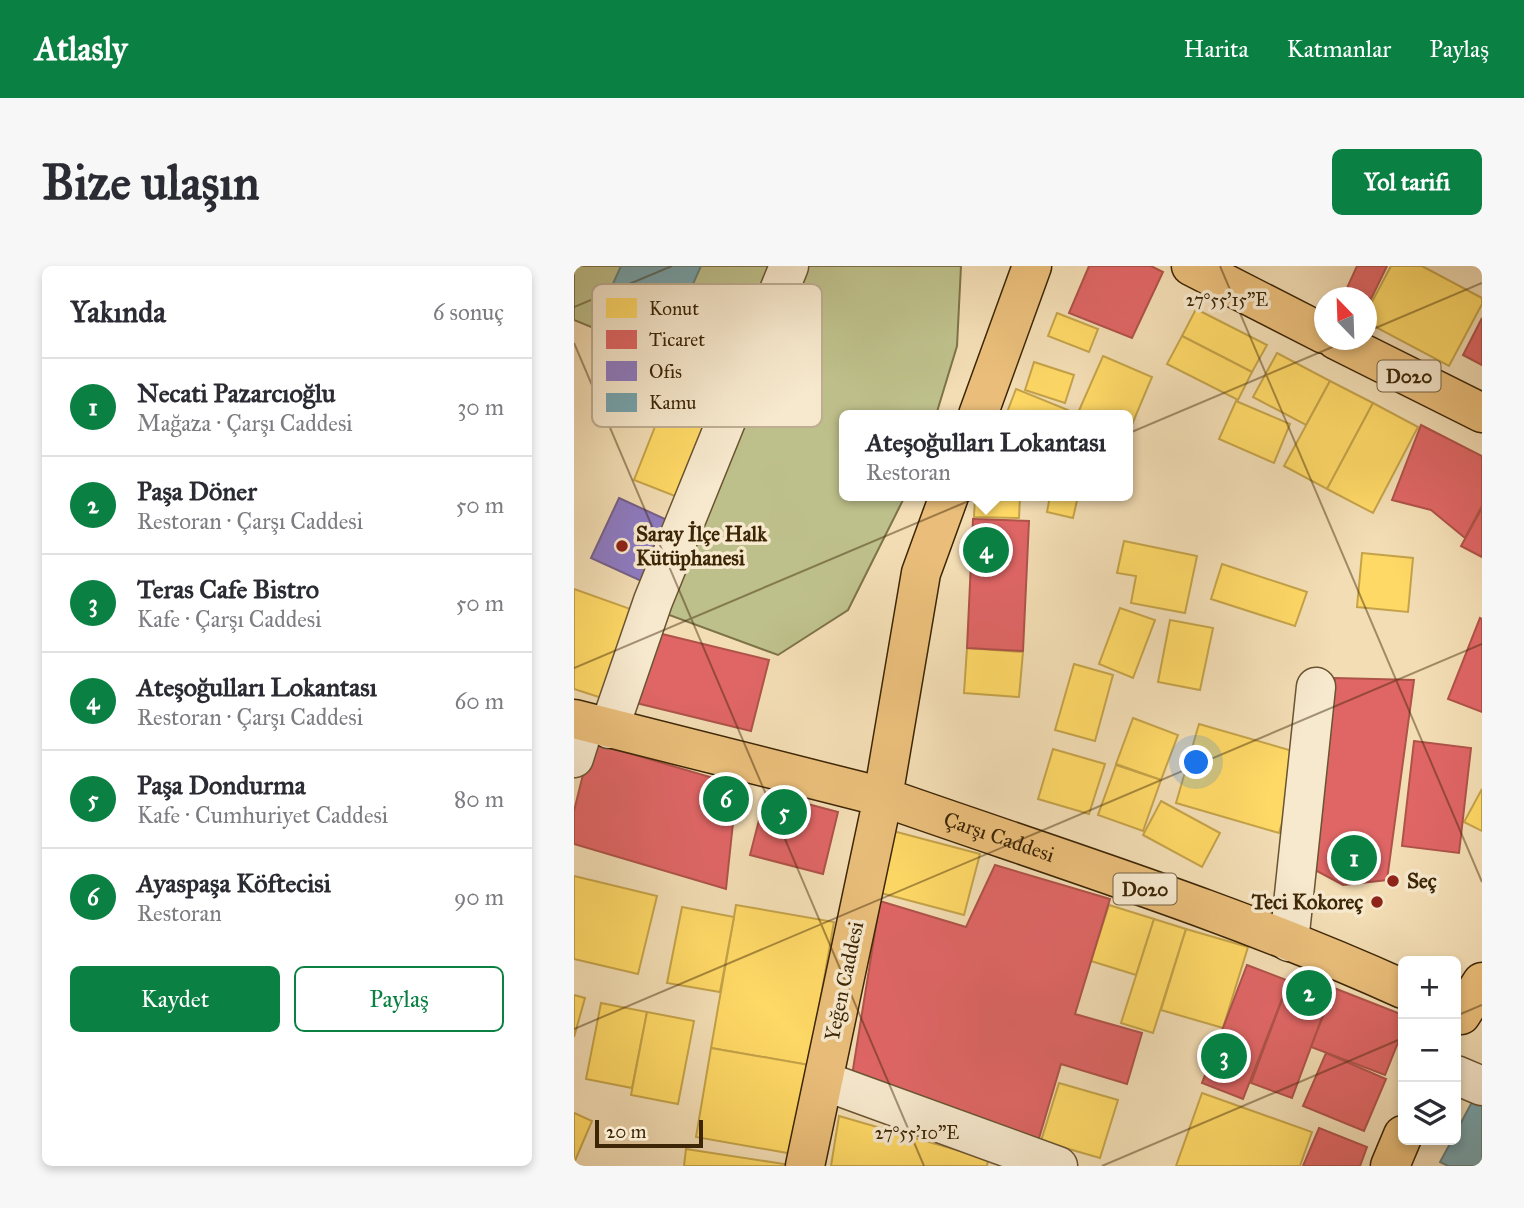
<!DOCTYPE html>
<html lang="tr">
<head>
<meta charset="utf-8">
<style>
	:root { --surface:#fff; --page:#f7f7f7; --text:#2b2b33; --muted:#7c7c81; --line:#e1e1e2; --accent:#0b8043 }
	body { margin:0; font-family:"IM FELL Great Primer",serif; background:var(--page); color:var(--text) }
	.controls { position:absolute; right:21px; bottom:21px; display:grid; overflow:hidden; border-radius:10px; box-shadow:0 4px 10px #0003 }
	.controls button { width:63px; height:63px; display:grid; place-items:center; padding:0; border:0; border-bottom:2px solid var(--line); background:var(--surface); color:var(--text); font:35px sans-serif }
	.compass { position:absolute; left:740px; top:21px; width:63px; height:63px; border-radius:50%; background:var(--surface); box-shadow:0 4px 10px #0003; rotate:337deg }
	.scale { position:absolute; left:21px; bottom:18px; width:108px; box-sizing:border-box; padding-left:7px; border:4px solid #3d2606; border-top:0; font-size:19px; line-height:24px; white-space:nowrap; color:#3d2606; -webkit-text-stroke:5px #f7e9ce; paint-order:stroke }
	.you { position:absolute; left:623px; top:497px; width:24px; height:24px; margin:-18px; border:5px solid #fff; border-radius:50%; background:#1a73e8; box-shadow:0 0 0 10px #1a73e833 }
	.badge { display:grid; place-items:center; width:46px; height:46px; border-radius:50%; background:var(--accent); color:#fff; font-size:23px; font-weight:700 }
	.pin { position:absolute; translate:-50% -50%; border:4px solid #fff; box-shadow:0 2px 7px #0006 }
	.popup { position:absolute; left:265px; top:144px; width:294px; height:91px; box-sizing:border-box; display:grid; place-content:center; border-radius:10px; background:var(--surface); filter:drop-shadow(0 2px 5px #0005); font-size:23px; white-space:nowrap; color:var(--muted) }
	.popup b { font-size:26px; color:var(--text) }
	.popup::after { content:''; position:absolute; left:50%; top:100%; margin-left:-14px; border:14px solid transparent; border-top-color:var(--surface) }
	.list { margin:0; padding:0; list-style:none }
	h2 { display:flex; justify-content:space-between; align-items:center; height:91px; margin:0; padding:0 28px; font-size:30px }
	h2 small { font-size:23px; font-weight:400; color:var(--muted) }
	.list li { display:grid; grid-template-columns:46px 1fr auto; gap:21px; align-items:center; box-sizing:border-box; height:98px; padding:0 28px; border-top:2px solid var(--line) }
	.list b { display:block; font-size:26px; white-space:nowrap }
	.list p { margin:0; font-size:23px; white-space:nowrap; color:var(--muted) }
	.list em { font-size:23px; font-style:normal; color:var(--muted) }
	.actions { display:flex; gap:14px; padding:21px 28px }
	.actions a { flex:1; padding:16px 0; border:2px solid var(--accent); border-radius:10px; text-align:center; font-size:24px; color:var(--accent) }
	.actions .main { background:var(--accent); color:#fff }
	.icon { flex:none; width:38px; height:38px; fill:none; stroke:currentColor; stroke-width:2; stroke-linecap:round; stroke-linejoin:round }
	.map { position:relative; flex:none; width:908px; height:900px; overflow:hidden; border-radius:10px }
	header { display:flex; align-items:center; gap:42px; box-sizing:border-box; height:98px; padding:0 35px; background:var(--accent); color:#fff }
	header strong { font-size:33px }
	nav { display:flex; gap:38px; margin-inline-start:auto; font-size:24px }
	.intro { display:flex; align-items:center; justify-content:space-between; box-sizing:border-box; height:168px; padding:0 42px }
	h1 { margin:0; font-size:49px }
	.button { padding:18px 32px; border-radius:10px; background:var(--accent); color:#fff; font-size:24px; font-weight:700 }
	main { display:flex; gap:42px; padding:0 42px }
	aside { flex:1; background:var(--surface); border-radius:10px; box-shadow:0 4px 10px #0003 }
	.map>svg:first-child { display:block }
	.green { fill:#bec08b; stroke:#7e7348; stroke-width:2 }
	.homes { fill:#ffd966; stroke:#c5a349; stroke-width:2 }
	.shops { fill:#e06666; stroke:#af5349; stroke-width:2 }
	.offices { fill:#8e7cc3; stroke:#76628a; stroke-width:2 }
	.public { fill:#76a5af; stroke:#657f7c; stroke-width:2 }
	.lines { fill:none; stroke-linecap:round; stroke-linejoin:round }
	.minor-casing { stroke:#6a5432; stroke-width:41 }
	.major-casing { stroke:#3d2606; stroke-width:41 }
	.highway-casing { stroke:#3d2606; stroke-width:41 }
	.minor { stroke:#f7e9ce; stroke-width:38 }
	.major { stroke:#eabe7a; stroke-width:38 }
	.highway { stroke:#eabe7a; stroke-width:38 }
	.ticks { fill:none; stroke:#3d2606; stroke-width:2; stroke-opacity:0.45 }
	.poi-dot { fill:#8f2418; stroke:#f7e9ce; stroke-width:2.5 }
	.labels { text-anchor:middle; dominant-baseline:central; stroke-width:7; stroke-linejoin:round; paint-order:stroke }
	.shield { fill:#f7e9ce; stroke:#756042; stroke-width:2 }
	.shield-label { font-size:19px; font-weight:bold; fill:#3d2606 }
	.poi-label { font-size:21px; font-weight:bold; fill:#3d2606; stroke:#f7e9ce; text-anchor:start }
	.street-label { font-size:21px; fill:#3d2606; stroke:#f7e9ce }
	.key { fill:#f7e9ce; stroke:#bfae92; stroke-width:2 }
	.key-label { font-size:19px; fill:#3d2606 }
	.ticks-label { font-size:18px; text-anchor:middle; fill:#3d2606; stroke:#f7e9ce; stroke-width:7; stroke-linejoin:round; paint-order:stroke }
</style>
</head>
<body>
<header>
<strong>Atlasly</strong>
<nav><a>Harita</a><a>Katmanlar</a><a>Paylaş</a></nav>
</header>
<div class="intro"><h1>Bize ulaşın</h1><a class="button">Yol tarifi</a></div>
<main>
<aside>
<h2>Yakında<small>6 sonuç</small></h2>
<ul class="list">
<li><span class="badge">1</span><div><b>Necati Pazarcıoğlu</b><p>Mağaza · Çarşı Caddesi</p></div><em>30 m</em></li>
<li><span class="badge">2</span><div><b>Paşa Döner</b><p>Restoran · Çarşı Caddesi</p></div><em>50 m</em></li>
<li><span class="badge">3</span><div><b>Teras Cafe Bistro</b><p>Kafe · Çarşı Caddesi</p></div><em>50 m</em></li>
<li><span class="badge">4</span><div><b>Ateşoğulları Lokantası</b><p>Restoran · Çarşı Caddesi</p></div><em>60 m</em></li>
<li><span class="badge">5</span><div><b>Paşa Dondurma</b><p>Kafe · Cumhuriyet Caddesi</p></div><em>80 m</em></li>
<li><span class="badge">6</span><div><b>Ayaspaşa Köftecisi</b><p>Restoran</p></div><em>90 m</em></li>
</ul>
<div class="actions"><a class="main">Kaydet</a><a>Paylaş</a></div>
</aside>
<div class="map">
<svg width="908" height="900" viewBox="0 0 908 900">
	<rect width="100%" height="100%" fill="#f3ddb4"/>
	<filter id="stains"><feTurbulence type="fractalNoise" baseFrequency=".00286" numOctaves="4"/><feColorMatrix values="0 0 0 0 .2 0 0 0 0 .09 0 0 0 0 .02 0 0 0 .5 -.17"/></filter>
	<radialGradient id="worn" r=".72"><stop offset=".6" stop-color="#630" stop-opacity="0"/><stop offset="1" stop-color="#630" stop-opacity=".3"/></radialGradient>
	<path class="green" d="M 0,0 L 387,0 L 383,80 L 362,149 L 270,149 L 270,230 L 331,230 L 274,344 L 204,389 L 87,346 L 171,124 L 0,54 Z"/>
	<g class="homes">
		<path d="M 817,0 L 848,0 L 908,32 L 908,38 L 875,100 L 792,56 L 792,47 Z"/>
		<path d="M 622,43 L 693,79 L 678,106 L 608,70 Z"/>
		<path d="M 483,47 L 524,63 L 515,86 L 474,70 Z"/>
		<path d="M 608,70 L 678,106 L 664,134 L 593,98 Z"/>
		<path d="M 703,87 L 756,115 L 732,159 L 679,131 Z"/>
		<path d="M 529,90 L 578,111 L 554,168 L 554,149 L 503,149 Z"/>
		<path d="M 460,96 L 500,109 L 491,137 L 451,124 Z"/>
		<path d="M 99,115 L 150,135 L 111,234 L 60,214 Z"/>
		<path d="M 756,115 L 799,137 L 753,223 L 710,200 Z"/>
		<path d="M 442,123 L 494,144 L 492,149 L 432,149 Z"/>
		<path d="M 662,135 L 716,158 L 700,197 L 645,173 Z"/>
		<path d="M 799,137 L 844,161 L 799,247 L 753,223 Z"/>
		<path d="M 401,230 L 446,230 L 445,252 L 400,251 Z"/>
		<path d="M 476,230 L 504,230 L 499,252 L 473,246 Z"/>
		<path d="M 550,275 L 623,290 L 611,347 L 557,337 L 562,310 L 543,307 Z"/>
		<path d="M 788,287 L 839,292 L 834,346 L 783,341 Z"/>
		<path d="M 648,298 L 733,326 L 721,360 L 637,333 Z"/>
		<path d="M 0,323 L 62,345 L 31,433 L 0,423 Z"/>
		<path d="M 546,342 L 581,354 L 559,412 L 525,398 Z"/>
		<path d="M 596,354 L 639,362 L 626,424 L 584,416 Z"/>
		<path d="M 393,382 L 449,386 L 445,431 L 390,427 Z"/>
		<path d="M 500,398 L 539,409 L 521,475 L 481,464 Z"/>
		<path d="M 559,452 L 604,469 L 587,514 L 542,498 Z"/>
		<path d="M 625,458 L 729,488 L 705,567 L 602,537 Z"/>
		<path d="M 479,483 L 531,498 L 515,548 L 464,533 Z"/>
		<path d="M 542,499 L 587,514 L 569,565 L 524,549 Z"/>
		<path d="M 908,523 L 908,565 L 890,556 Z"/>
		<path d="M 587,535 L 646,567 L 628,601 L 569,569 Z"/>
		<path d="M 319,565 L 406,588 L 390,649 L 303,626 Z"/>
		<path d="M 0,610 L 83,630 L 64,708 L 0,693 Z"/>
		<path d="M 162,639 L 260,656 L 235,799 L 137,782 Z"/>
		<path d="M 535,639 L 580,653 L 562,709 L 517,695 Z"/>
		<path d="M 108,641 L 160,651 L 146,726 L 93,717 Z"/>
		<path d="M 580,653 L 612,663 L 579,767 L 547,757 Z"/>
		<path d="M 612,663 L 674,681 L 649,762 L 587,744 Z"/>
		<path d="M 0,729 L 11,732 L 0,771 Z"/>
		<path d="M 27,737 L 73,746 L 58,822 L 12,813 Z"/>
		<path d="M 73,746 L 120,755 L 104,838 L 57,829 Z"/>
		<path d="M 137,782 L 235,799 L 219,888 L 122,871 Z"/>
		<path d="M 485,817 L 544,834 L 526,892 L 467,875 Z"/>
		<path d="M 628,827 L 738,866 L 726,900 L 602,900 Z"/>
		<path d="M 0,847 L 18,855 L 0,897 Z"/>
		<path d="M 265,850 L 414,893 L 413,900 L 257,900 Z"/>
		<path d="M 112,883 L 210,898 L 209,900 L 110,900 Z"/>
	</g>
	<g class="shops">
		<path d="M 515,0 L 577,0 L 589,6 L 558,72 L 495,47 Z"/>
		<path d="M 783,0 L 813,0 L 797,33 L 773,22 Z"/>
		<path d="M 908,52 L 908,99 L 889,89 Z"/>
		<path d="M 847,159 L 908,190 L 908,240 L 891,272 L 857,244 L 818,234 Z"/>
		<path d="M 908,242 L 908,291 L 887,280 Z"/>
		<path d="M 399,253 L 455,255 L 449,385 L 393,382 Z"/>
		<path d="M 906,352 L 908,353 L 908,446 L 874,433 Z"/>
		<path d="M 80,366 L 195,394 L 177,465 L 62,437 Z"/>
		<path d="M 761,412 L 840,414 L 813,614 L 769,619 L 739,603 L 747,557 Z"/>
		<path d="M 840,475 L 897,482 L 885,587 L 828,580 Z"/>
		<path d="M 17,476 L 163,519 L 152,623 L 0,578 L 0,545 Z"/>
		<path d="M 192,527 L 264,546 L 249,608 L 176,589 Z"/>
		<path d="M 421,599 L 536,633 L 501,748 L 568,767 L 553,818 L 487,798 L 463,879 L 276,822 L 306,635 L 392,661 Z"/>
		<path d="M 673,699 L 715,715 L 669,833 L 628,817 Z"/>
		<path d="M 715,715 L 756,730 L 718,832 L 677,817 Z"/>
		<path d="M 760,722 L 829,749 L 829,764 L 811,809 L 737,781 Z"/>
		<path d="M 752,787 L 812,813 L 790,865 L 729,840 Z"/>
		<path d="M 745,862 L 793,881 L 786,900 L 729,900 Z"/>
	</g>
	<path class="offices" d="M 45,232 L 104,259 L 76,319 L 17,292 Z"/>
	<g class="public">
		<path d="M 47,0 L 127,0 L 99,63 L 32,33 Z"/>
		<path d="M 899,834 L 908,839 L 908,900 L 874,900 L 866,896 L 878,874 L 882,874 L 882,866 Z"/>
	</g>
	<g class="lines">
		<g class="minor-casing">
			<g id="minor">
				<path d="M 35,463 L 79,335 L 215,0"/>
				<path d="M 0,492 L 11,457"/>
				<path d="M 715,676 L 742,421"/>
				<path d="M 882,809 L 908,820"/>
				<path d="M 250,815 L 484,900"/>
			</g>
		</g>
		<g class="major-casing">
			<g id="major">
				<path d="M 0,453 L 309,531 L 231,900"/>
				<path d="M 816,900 L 829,869"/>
			</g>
		</g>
		<g class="highway-casing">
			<g id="highway">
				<path d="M 617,0 L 750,68"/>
				<path d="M 762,74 L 908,147"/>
				<path d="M 404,149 L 458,0"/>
				<path id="s1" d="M 375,230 L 347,307 L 309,531 C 483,592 661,647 829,723"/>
				<path d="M 882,747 L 887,749 L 908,716"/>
			</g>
		</g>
		<use href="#minor" class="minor"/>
		<use href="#major" class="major"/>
		<use href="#highway" class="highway"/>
	</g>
	<path class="ticks" d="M 646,0 L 908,616M 0,41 L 98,0M 792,66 L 908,17M 0,77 L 350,900M 0,402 L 775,74M 882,750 L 908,739M 0,763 L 908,378M 528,900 L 829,772"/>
	<g class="poi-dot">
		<circle cx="48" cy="280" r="7"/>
		<circle cx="819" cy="615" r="7"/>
		<circle cx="803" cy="636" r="7"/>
	</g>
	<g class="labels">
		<g class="shield">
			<rect x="803.5" y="94.5" width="63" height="31" rx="5"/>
			<rect x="539.5" y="607.5" width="63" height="31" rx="5"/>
		</g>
		<g class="shield-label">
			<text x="835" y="110">D020</text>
			<text x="571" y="623">D020</text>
		</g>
		<g class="poi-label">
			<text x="62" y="268">Saray İlçe Halk<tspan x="62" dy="24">Kütüphanesi</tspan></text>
			<text x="833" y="615">Seç</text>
			<text x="789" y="636" text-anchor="end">Teci Kokoreç</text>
		</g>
		<g class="street-label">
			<text stroke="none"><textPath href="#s1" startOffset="432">Çarşı Caddesi</textPath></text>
			<text transform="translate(270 715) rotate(-78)">Yeğen Caddesi</text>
		</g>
	</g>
	<rect x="18" y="18" width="230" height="143" rx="10" class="key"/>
	<rect x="32" y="32" width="31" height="20" fill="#ffd966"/>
	<rect x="32" y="64" width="31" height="19" fill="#e06666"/>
	<rect x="32" y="95" width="31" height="20" fill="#8e7cc3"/>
	<rect x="32" y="127" width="31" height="19" fill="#76a5af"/>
	<g class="key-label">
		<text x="75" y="49">Konut</text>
		<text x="75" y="80">Ticaret</text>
		<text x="75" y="112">Ofis</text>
		<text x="75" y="143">Kamu</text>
	</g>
	<g class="ticks-label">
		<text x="653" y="40">27°55'15"E</text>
		<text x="343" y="873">27°55'10"E</text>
	</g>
	<rect width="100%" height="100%" filter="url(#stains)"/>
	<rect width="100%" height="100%" fill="url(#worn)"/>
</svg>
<div class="controls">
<button>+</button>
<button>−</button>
<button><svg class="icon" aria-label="layers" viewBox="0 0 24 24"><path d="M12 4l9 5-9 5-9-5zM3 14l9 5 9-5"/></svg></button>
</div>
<svg class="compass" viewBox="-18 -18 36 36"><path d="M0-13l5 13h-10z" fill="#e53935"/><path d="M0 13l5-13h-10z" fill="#7c7c81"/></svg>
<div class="scale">20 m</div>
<div class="you"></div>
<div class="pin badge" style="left:780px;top:592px">1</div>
<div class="pin badge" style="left:735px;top:727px">2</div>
<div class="pin badge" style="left:650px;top:790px">3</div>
<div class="pin badge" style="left:412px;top:284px">4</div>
<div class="popup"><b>Ateşoğulları Lokantası</b>Restoran</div>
<div class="pin badge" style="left:210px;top:546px">5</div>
<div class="pin badge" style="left:152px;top:533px">6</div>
</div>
</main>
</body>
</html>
